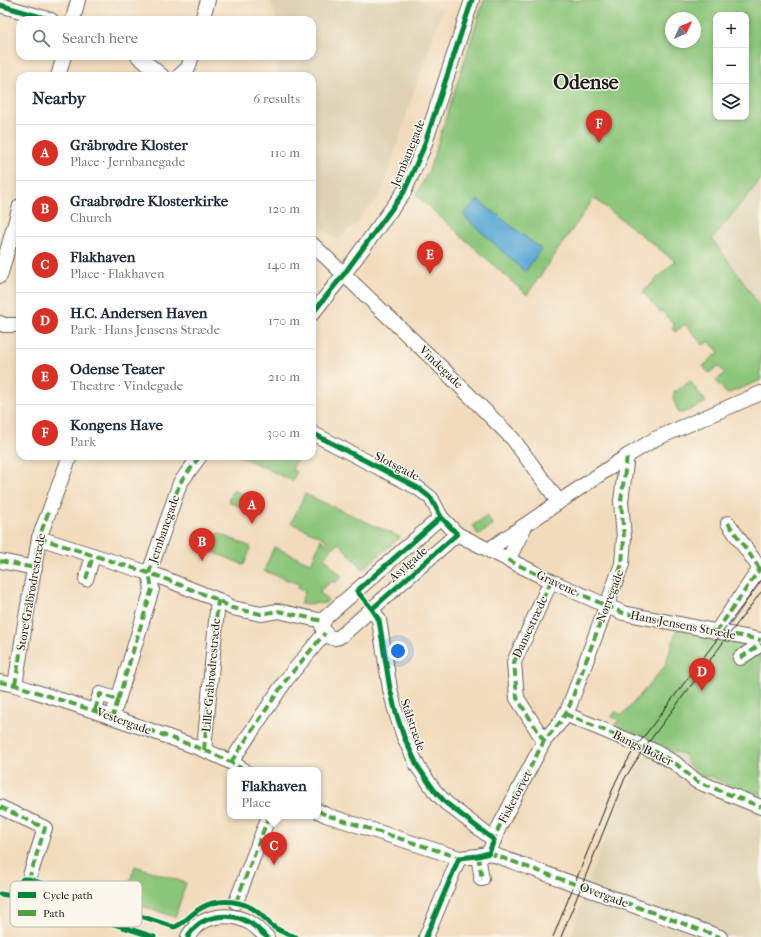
<!DOCTYPE html>
<html lang="en">
<head>
<meta charset="utf-8">
<style>
	:root { --surface:#fff; --page:#f2f2f3; --text:#1f2937; --muted:#747a83; --line:#e0e1e3; --accent:#d93025 }
	body { margin:0; font-family:"IM FELL French Canon",serif; background:var(--page); color:var(--text) }
	.controls { position:absolute; right:12px; top:12px; display:grid; overflow:hidden; border-radius:8px; box-shadow:0 2px 6px #0003 }
	.controls button { width:36px; height:36px; display:grid; place-items:center; padding:0; border:0; border-bottom:1px solid var(--line); background:var(--surface); color:var(--text); font:20px sans-serif }
	.compass { position:absolute; left:665px; top:12px; width:36px; height:36px; border-radius:50%; background:var(--surface); box-shadow:0 2px 6px #0003; rotate:46deg }
	.you { position:absolute; left:398px; top:651px; width:14px; height:14px; margin:-10px; border:3px solid #fff; border-radius:50%; background:#1a73e8; box-shadow:0 0 0 6px #1a73e833 }
	.badge { display:grid; place-items:center; width:26px; height:26px; border-radius:50%; background:var(--accent); color:#fff; font-size:13px; font-weight:700 }
	.pin { position:absolute; translate:-50% -33px; filter:drop-shadow(0 1px 2px #0008) }
	.pin::after { content:''; position:absolute; top:21px; width:14px; height:12px; background:inherit; clip-path:polygon(0 0,100% 0,50% 100%) }
	.popup { position:absolute; left:227px; top:767px; width:94px; height:52px; box-sizing:border-box; display:grid; place-content:center; border-radius:8px; background:var(--surface); filter:drop-shadow(0 1px 3px #0005); font-size:13px; white-space:nowrap; color:var(--muted) }
	.popup b { font-size:15px; color:var(--text) }
	.popup::after { content:''; position:absolute; left:50%; top:100%; margin-left:-8px; border:8px solid transparent; border-top-color:var(--surface) }
	.list { margin:0; padding:0; list-style:none }
	h2 { display:flex; justify-content:space-between; align-items:center; height:52px; margin:0; padding:0 16px; font-size:17px }
	h2 small { font-size:13px; font-weight:400; color:var(--muted) }
	.list li { display:grid; grid-template-columns:26px 1fr auto; gap:12px; align-items:center; box-sizing:border-box; height:56px; padding:0 16px; border-top:1px solid var(--line) }
	.list b { display:block; font-size:15px; white-space:nowrap }
	.list p { margin:0; font-size:13px; white-space:nowrap; color:var(--muted) }
	.list em { font-size:13px; font-style:normal; color:var(--muted) }
	.icon { flex:none; width:22px; height:22px; fill:none; stroke:currentColor; stroke-width:2; stroke-linecap:round; stroke-linejoin:round }
	.map { position:relative; flex:none; width:761px; height:937px; overflow:hidden }
	.search { position:absolute; background:var(--surface); box-shadow:0 2px 6px #0003; left:16px; top:16px; width:300px; height:44px; display:flex; align-items:center; gap:10px; box-sizing:border-box; padding:0 14px; border-radius:12px; color:var(--muted); font-size:15px }
	.panel { position:absolute; background:var(--surface); box-shadow:0 2px 6px #0003; left:16px; top:72px; width:300px; height:388px; border-radius:12px }
	.map>svg:first-child { display:block }
	.built { fill:#dfd2b4 }
	.green { fill:#8bc579; stroke:#54704a; fill-rule:evenodd }
	.water { fill:#5ca9d5; stroke:#3c6278 }
	.lines { fill:none; stroke-linecap:round; stroke-linejoin:round }
	.minor-casing { stroke:#675f54; stroke-width:16 }
	.minor { stroke:#fff; stroke-width:14 }
	.tram { stroke:#1c1c1c; stroke-width:1 }
	.quiet { stroke:#4fa141; stroke-width:4; stroke-dasharray:8 4; stroke-linecap:butt }
	.cycleway-casing { stroke:#fbf7ec; stroke-width:8 }
	.cycleway { stroke:#00873e; stroke-width:5 }
	.labels { text-anchor:middle; dominant-baseline:central; stroke-width:3; stroke-linejoin:round; paint-order:stroke }
	.street-label { font-size:12px; fill:#1c1c1c; stroke:#fbf7ec }
	.town-label { font-size:20px; font-weight:bold; fill:#1c1c1c; stroke:#fbf7ec }
	.key { fill:#fbf7ec; stroke:#b8b5ae; stroke-width:1 }
	.key-label { font-size:11px; fill:#1c1c1c }
</style>
</head>
<body>
<div class="map">
<svg width="761" height="937" viewBox="0 0 761 937">
	<rect width="100%" height="100%" fill="#fbf7ec"/>
	<filter id="ink" filterUnits="userSpaceOnUse"><feTurbulence type="fractalNoise" baseFrequency=".025" numOctaves="2"/><feDisplacementMap in="SourceGraphic" scale="8" xChannelSelector="R" yChannelSelector="G"/><feConvolveMatrix kernelMatrix="1 2 1 2 8 2 1 2 1" color-interpolation-filters="sRGB"/></filter>
	<filter id="wash" filterUnits="userSpaceOnUse"><feTurbulence type="fractalNoise" baseFrequency=".012" numOctaves="4" result="noise"/><feDisplacementMap in="SourceGraphic" scale="16" xChannelSelector="R" yChannelSelector="G"/><feGaussianBlur stdDeviation="0.9" result="paint"/><feColorMatrix in="noise" values="0 0 0 0 0 0 0 0 0 0 0 0 0 0 0 0 0 1.4 0 .05"/><feComposite in="paint" operator="in"/></filter>
	<g filter="url(#wash)">
		<rect width="100%" height="100%" fill="#f2dbbd"/>
		<g class="built">
			<path d="M 267,0 L 417,0 L 443,9 L 414,92 L 383,189 L 377,201 L 366,210 L 358,222 L 347,231 L 338,242 L 312,218 L 312,76 L 280,76 L 277,66 L 280,56 L 312,56 L 312,20 L 276,20 L 271,2 Z"/>
			<path d="M 761,179 L 761,302 L 758,304 L 743,281 L 712,239 Z"/>
			<path d="M 653,744 L 685,755 L 686,759 L 708,777 L 711,776 L 734,789 L 761,799 L 761,937 L 571,937 L 586,886 L 622,797 L 643,758 Z"/>
		</g>
		<g class="green">
			<path d="M 484,0 L 761,0 L 761,179 L 712,239 L 743,281 L 761,309 L 761,380 L 727,394 L 716,381 L 725,373 L 718,366 L 709,373 L 703,366 L 719,352 L 709,341 L 703,345 L 685,324 L 675,332 L 672,328 L 674,325 L 662,311 L 660,312 L 643,292 L 674,262 L 676,262 L 594,198 L 527,295 L 416,195 L 429,170 ZM 716,15 L 746,15 L 746,117 L 716,117 ZM 671,18 L 695,18 L 695,42 L 671,42 Z"/>
			<path d="M 690,381 L 706,402 L 683,413 L 679,413 L 673,399 L 674,391 L 677,391 Z"/>
			<path d="M 240,456 L 299,456 L 292,470 L 297,472 L 292,481 Z"/>
			<path d="M 233,490 L 263,504 L 258,516 L 228,501 Z"/>
			<path d="M 305,494 L 400,537 L 363,569 L 339,543 L 333,548 L 324,538 L 291,523 Z"/>
			<path d="M 487,516 L 493,526 L 478,535 L 473,525 Z"/>
			<path d="M 218,533 L 251,547 L 244,565 L 211,551 Z"/>
			<path d="M 321,539 L 332,549 L 324,557 L 342,577 L 335,583 L 332,581 L 319,591 L 328,601 L 325,603 L 300,604 L 305,591 L 298,588 L 299,584 L 264,571 L 274,547 L 310,563 L 312,562 Z"/>
			<path d="M 677,629 L 761,645 L 761,799 L 734,789 L 711,776 L 703,777 L 698,775 L 688,764 L 685,755 L 653,744 L 614,726 L 619,720 L 612,717 L 615,712 L 623,715 L 665,666 Z"/>
			<path d="M 135,866 L 186,883 L 175,917 L 124,900 Z"/>
		</g>
		<path class="water" d="M 478,200 L 541,249 L 525,272 L 463,215 Z"/>
	</g>
	<g filter="url(#ink)">
		<g class="lines">
			<g class="minor-casing">
				<g id="minor">
					<path d="M 0,5 L 51,20"/>
					<path d="M 73,20 L 78,0"/>
					<path d="M 202,20 L 208,0"/>
					<path d="M 138,56 L 162,76"/>
					<path d="M 58,76 L 64,56"/>
					<path d="M 179,76 L 188,68 L 192,56"/>
					<path d="M 312,244 L 441,367 L 513,439 L 559,502"/>
					<path d="M 0,276 L 20,206"/>
					<path d="M 312,314 L 344,274 L 404,192 L 423,149 L 472,0"/>
					<path d="M 0,323 L 4,325 L 20,325"/>
					<path d="M 312,433 L 418,488 L 431,498 L 441,517 L 457,534 L 551,581 L 623,613 L 761,640"/>
					<path d="M 441,517 L 326,617 L 322,625 C 323,634 332,642 341,636 L 457,534"/>
					<path d="M 728,523 L 760,569"/>
					<path d="M 39,538 L 158,576 L 218,600 L 232,608 L 261,614 L 278,611 L 323,621"/>
					<path d="M 490,551 L 494,546 L 627,456 L 655,439 L 761,393"/>
					<path d="M 508,560 L 525,526"/>
					<path d="M 0,561 L 35,568"/>
					<path d="M 86,579 L 93,556"/>
					<path d="M 372,609 L 379,620 L 390,689 L 396,713 L 404,737 L 418,767 L 434,790 L 446,803 L 494,840"/>
					<path d="M 716,632 L 761,567"/>
					<path d="M 740,658 L 761,644"/>
					<path d="M 0,682 L 15,685 C 64,701 114,717 163,735 C 190,745 219,754 244,770"/>
					<path d="M 15,685 L 39,538 L 70,456"/>
					<path d="M 118,700 L 152,589 L 149,573 L 180,483 L 200,456"/>
					<path d="M 95,710 L 100,694 L 118,700 L 115,708"/>
					<path d="M 565,714 L 654,751 L 675,763 L 696,781 L 761,807"/>
					<path d="M 544,741 L 517,698 L 514,662 L 551,581"/>
					<path d="M 204,750 L 218,600"/>
					<path d="M 231,762 L 286,680 L 325,633"/>
					<path d="M 0,807 L 45,828 L 29,879"/>
					<path d="M 318,811 L 326,815 L 459,858 L 478,856 L 489,853"/>
					<path d="M 489,853 L 499,827 L 544,741 L 562,720 L 569,707 L 622,564 L 624,538 L 621,501 L 627,456"/>
					<path d="M 489,853 L 720,937"/>
					<path d="M 478,856 L 482,879 L 481,879"/>
					<path d="M 236,902 L 269,816"/>
					<path d="M 188,937 C 199,915 230,911 250,923 C 257,927 261,933 267,937"/>
					<path d="M 426,937 L 459,858"/>
				</g>
			</g>
			<use href="#minor" class="minor"/>
			<g class="tram">
				<path d="M 553,937 L 616,781 L 633,751 L 761,581"/>
				<path d="M 561,937 L 625,778 L 645,747 L 761,592"/>
			</g>
			<g class="quiet">
				<path d="M 728,523 L 760,569"/>
				<path d="M 39,538 L 158,576 L 218,600 L 232,608 L 261,614 L 278,611 L 323,621"/>
				<path d="M 508,560 L 551,581 L 623,613 L 761,640"/>
				<path d="M 0,561 L 35,568"/>
				<path d="M 86,579 L 93,556"/>
				<path d="M 716,632 L 761,567"/>
				<path d="M 740,658 L 761,644"/>
				<path d="M 0,682 L 15,685 C 64,701 114,717 163,735 C 190,745 219,754 244,770"/>
				<path d="M 15,685 L 39,538 L 49,510"/>
				<path d="M 118,700 L 152,589 L 149,573 L 180,483 L 200,456"/>
				<path d="M 95,710 L 100,694 L 118,700 L 113,716"/>
				<path d="M 565,714 L 654,751 L 675,763 L 696,781 L 761,807"/>
				<path d="M 544,741 L 517,698 L 514,662 L 551,581"/>
				<path d="M 204,750 L 218,600"/>
				<path d="M 231,762 L 286,680 L 325,633"/>
				<path d="M 0,807 L 45,828 L 29,879"/>
				<path d="M 318,811 L 326,815 L 461,858"/>
				<path d="M 493,843 L 499,827 L 544,741 L 562,720 L 569,707 L 622,564 L 624,538 L 621,501 L 627,456"/>
				<path d="M 489,853 L 720,937"/>
				<path d="M 478,856 L 482,879 L 481,879"/>
				<path d="M 236,902 L 269,816"/>
			</g>
			<g class="cycleway-casing">
				<g id="cycleway">
					<path d="M 0,5 L 51,20"/>
					<path d="M 312,314 L 344,274 L 404,192 L 423,149 L 472,0"/>
					<path d="M 312,433 L 418,488 L 431,498 L 441,517 L 457,534 L 372,609"/>
					<path d="M 0,894 L 40,900 L 154,937"/>
					<path d="M 13,897 L 21,881 L 23,879 L 29,879 L 174,927 C 182,925 187,918 194,913 C 200,908 206,905 213,903 C 229,899 248,903 260,914 C 264,917 267,922 271,925 C 278,931 287,934 296,937"/>
					<path d="M 188,937 C 199,915 230,911 250,923 C 257,927 261,933 267,937"/>
					<path d="M 426,937 L 459,858 L 478,856 L 489,853 L 494,840 L 446,803 L 434,790 L 418,767 L 404,737 L 396,713 L 390,689 L 379,620 L 372,609 L 357,591 L 441,517"/>
				</g>
			</g>
			<use href="#cycleway" class="cycleway"/>
		</g>
	</g>
	<g class="labels">
		<g class="street-label">
			<text transform="translate(408 153) rotate(-68)">Jernbanegade</text>
			<text transform="translate(441 367) rotate(44)">Vindegade</text>
			<text transform="translate(397 466) rotate(27)">Slotsgade</text>
			<text transform="translate(164 529) rotate(-71)">Jernbanegade</text>
			<text transform="translate(408 564) rotate(-41)">Asylgade</text>
			<text transform="translate(557 583) rotate(25)">Gravene</text>
			<text transform="translate(31 592) rotate(-80)">Store Gråbrødrestræde</text>
			<text transform="translate(610 596) rotate(-69)">Nørregade</text>
			<text transform="translate(683 625) rotate(11)">Hans Jensens Stræde</text>
			<text transform="translate(530 627) rotate(-65)">Dansestræde</text>
			<text transform="translate(211 675) rotate(-85)">Lille Gråbrødrestræde</text>
			<text transform="translate(124 721) rotate(20)">Vestergade</text>
			<text transform="translate(413 725) rotate(71)">Stålstræde</text>
			<text transform="translate(643 748) rotate(26)">Bangs Boder</text>
			<text transform="translate(515 797) rotate(-62)">Fisketorvet</text>
			<text transform="translate(604 895) rotate(20)">Overgade</text>
		</g>
		<g class="town-label">
			<text x="586" y="82">Odense</text>
		</g>
	</g>
	<rect x="10" y="881" width="132" height="46" rx="6" class="key"/>
	<rect x="18" y="892" width="18" height="6" fill="#00873e"/>
	<rect x="18" y="910" width="18" height="6" fill="#4fa141"/>
	<g class="key-label">
		<text x="43" y="899">Cycle path</text>
		<text x="43" y="917">Path</text>
	</g>
</svg>
<div class="controls">
<button>+</button>
<button>−</button>
<button><svg class="icon" aria-label="layers" viewBox="0 0 24 24"><path d="M12 4l9 5-9 5-9-5zM3 14l9 5 9-5"/></svg></button>
</div>
<svg class="compass" viewBox="-18 -18 36 36"><path d="M0-13l5 13h-10z" fill="#e53935"/><path d="M0 13l5-13h-10z" fill="#747a83"/></svg>
<div class="you"></div>
<div class="pin badge" style="left:252px;top:524px">A</div>
<div class="pin badge" style="left:202px;top:561px">B</div>
<div class="pin badge" style="left:274px;top:865px">C</div>
<div class="popup"><b>Flakhaven</b>Place</div>
<div class="pin badge" style="left:702px;top:691px">D</div>
<div class="pin badge" style="left:430px;top:274px">E</div>
<div class="pin badge" style="left:599px;top:143px">F</div>
<div class="search"><svg class="icon" aria-label="search" viewBox="0 0 24 24"><circle cx="10" cy="10" r="6"/><path d="M15 15l6 6"/></svg>Search here</div>
<section class="panel">
<h2>Nearby<small>6 results</small></h2>
<ul class="list">
<li><span class="badge">A</span><div><b>Gråbrødre Kloster</b><p>Place · Jernbanegade</p></div><em>110 m</em></li>
<li><span class="badge">B</span><div><b>Graabrødre Klosterkirke</b><p>Church</p></div><em>120 m</em></li>
<li><span class="badge">C</span><div><b>Flakhaven</b><p>Place · Flakhaven</p></div><em>140 m</em></li>
<li><span class="badge">D</span><div><b>H.C. Andersen Haven</b><p>Park · Hans Jensens Stræde</p></div><em>170 m</em></li>
<li><span class="badge">E</span><div><b>Odense Teater</b><p>Theatre · Vindegade</p></div><em>210 m</em></li>
<li><span class="badge">F</span><div><b>Kongens Have</b><p>Park</p></div><em>300 m</em></li>
</ul>
</section>
</div>
</body>
</html>
